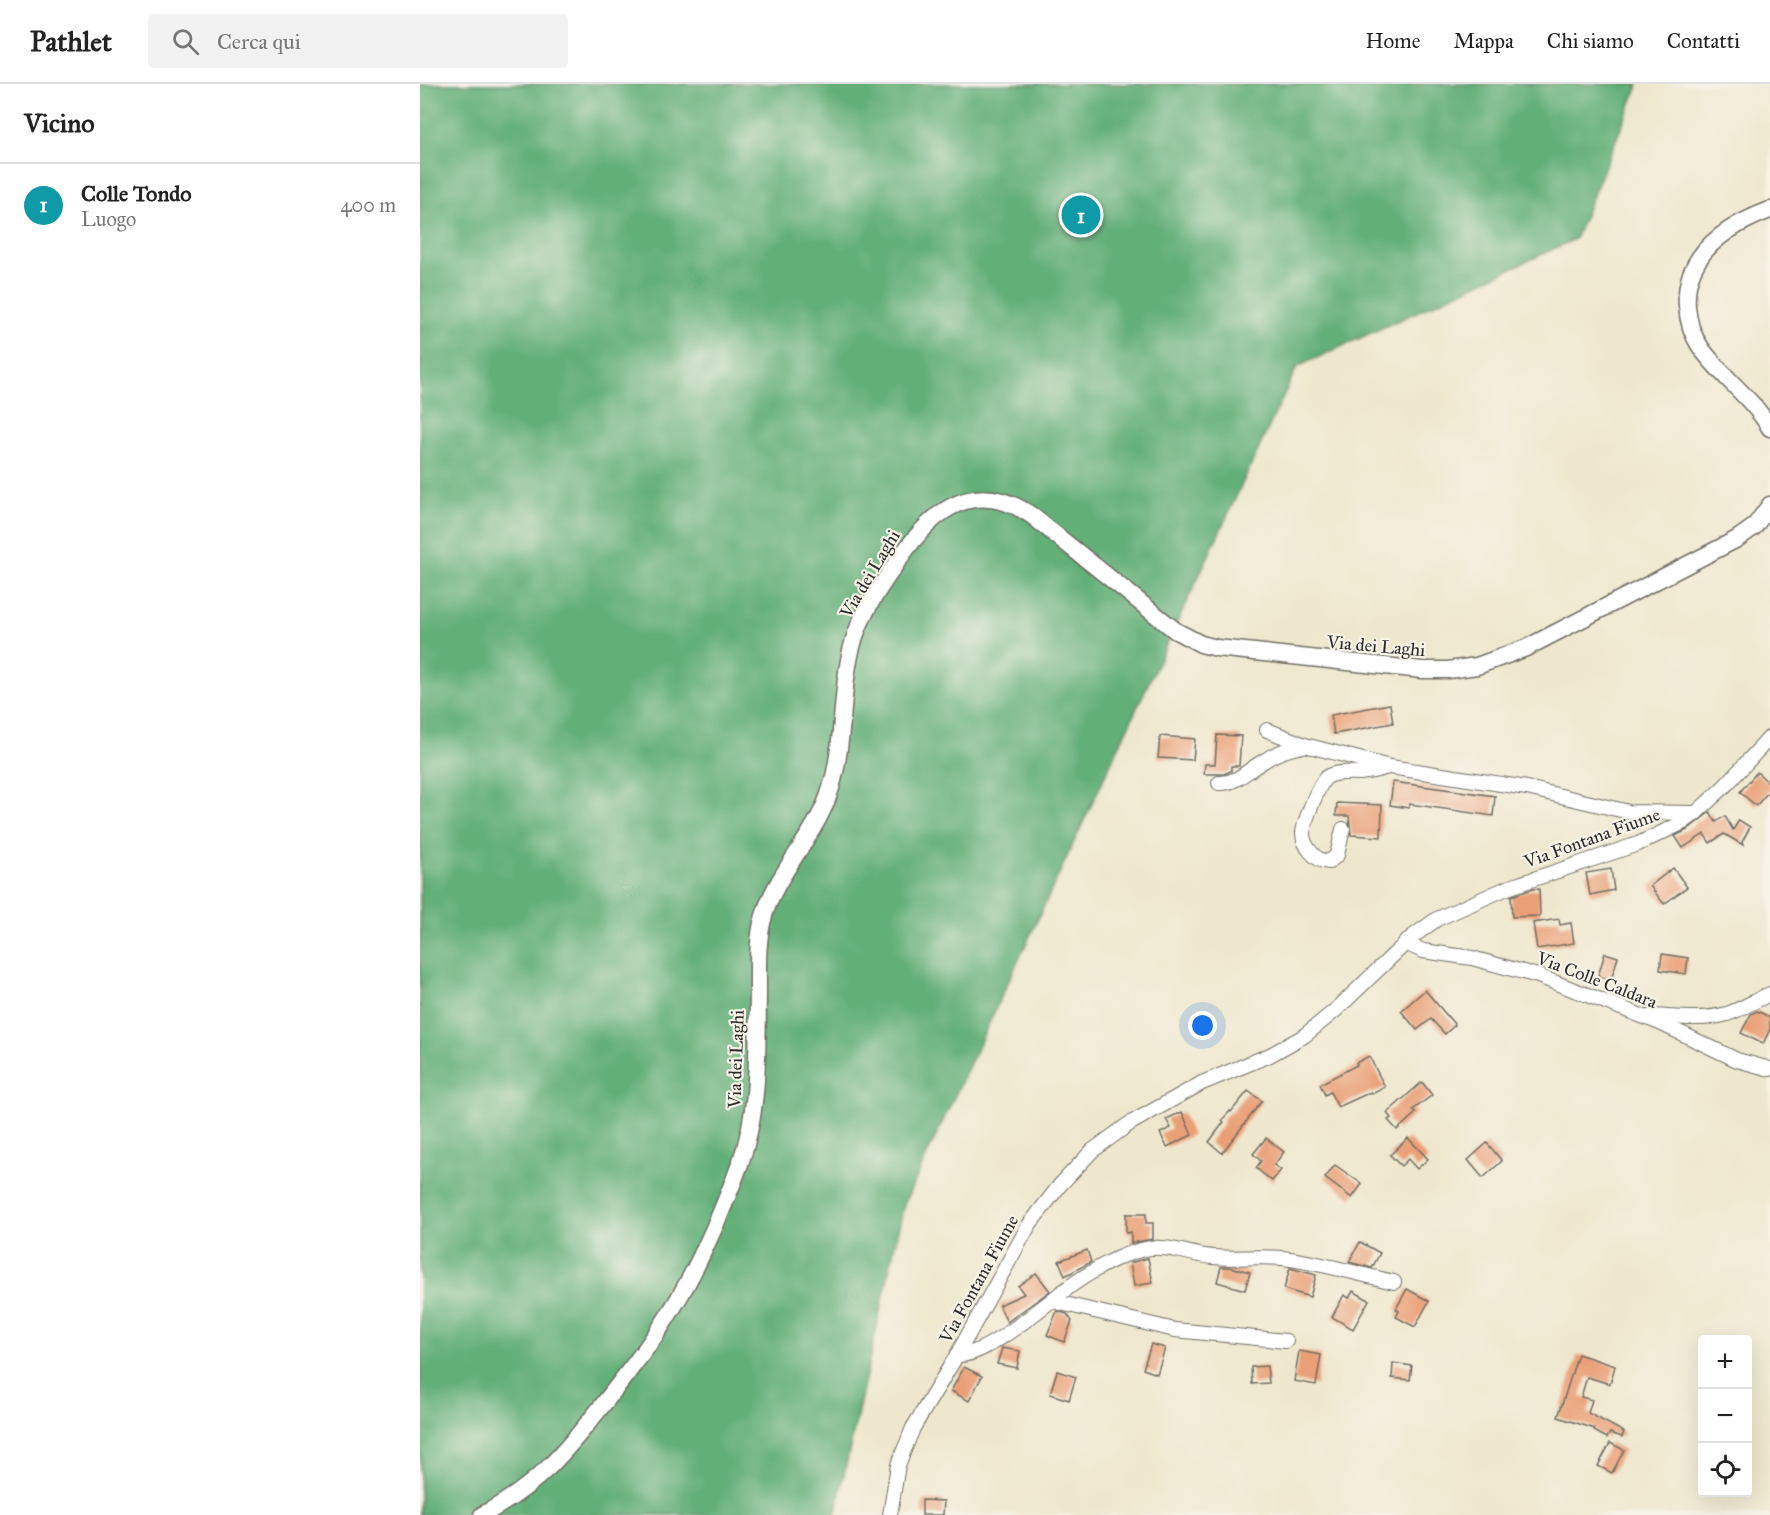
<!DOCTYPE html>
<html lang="it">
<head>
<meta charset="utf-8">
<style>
	:root { --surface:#fff; --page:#f2f2f2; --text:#222; --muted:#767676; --line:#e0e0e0; --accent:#b45309 }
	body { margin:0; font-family:"IM FELL Great Primer",serif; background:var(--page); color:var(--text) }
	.controls { position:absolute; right:18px; bottom:18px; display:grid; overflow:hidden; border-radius:6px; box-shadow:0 6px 24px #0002 }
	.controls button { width:54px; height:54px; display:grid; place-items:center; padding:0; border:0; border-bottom:2px solid var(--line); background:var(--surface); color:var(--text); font:30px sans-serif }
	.you { position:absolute; left:783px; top:942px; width:21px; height:21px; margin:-15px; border:4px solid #fff; border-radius:50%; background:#1a73e8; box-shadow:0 0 0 9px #1a73e833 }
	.badge { display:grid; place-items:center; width:39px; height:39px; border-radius:50%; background:var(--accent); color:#fff; font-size:20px; font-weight:700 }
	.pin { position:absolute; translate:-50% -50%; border:3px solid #fff; box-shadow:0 2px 6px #0006 }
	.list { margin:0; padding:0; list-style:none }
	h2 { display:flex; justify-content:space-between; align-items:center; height:78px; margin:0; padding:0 24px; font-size:26px }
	h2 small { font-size:20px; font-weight:400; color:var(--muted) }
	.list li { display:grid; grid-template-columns:39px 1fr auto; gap:18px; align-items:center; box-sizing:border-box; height:84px; padding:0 24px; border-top:2px solid var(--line) }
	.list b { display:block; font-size:22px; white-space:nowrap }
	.list p { margin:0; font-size:20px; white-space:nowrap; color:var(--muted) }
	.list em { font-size:20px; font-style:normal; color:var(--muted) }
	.icon { flex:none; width:33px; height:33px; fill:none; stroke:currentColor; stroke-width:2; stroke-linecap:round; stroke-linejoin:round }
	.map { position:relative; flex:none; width:1350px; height:1431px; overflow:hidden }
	header { display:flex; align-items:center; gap:36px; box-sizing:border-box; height:84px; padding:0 30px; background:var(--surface); border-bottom:2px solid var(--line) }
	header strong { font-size:28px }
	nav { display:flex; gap:33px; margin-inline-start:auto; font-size:21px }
	.search { width:420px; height:54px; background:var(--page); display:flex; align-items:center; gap:15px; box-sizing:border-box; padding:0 21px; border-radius:6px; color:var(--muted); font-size:22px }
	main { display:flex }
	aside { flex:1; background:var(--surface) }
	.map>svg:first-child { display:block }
	.forest { fill:#62af78; stroke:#466d52; stroke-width:1.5 }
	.building { fill:#ea9f76 }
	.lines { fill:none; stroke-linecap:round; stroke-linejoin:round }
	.minor-casing { stroke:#706d64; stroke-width:16 }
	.major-casing { stroke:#706d64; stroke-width:19 }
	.minor { stroke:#fff; stroke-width:14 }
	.major { stroke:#fff; stroke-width:16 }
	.labels { text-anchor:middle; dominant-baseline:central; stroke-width:4.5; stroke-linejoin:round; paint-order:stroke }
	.street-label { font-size:18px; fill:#2b2b2b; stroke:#f7f3e8 }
</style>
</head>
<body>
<header>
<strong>Pathlet</strong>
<div class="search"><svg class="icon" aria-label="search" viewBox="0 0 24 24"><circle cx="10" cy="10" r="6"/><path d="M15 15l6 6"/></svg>Cerca qui</div>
<nav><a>Home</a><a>Mappa</a><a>Chi siamo</a><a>Contatti</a></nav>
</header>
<main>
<aside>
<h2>Vicino<small></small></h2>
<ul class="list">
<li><span class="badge" style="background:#0f9aa8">1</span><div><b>Colle Tondo</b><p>Luogo</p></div><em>400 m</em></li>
</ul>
</aside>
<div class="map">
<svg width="1350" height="1431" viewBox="0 0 1350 1431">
	<rect width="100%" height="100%" fill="#f7f3e8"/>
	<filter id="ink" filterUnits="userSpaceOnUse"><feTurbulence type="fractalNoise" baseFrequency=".0167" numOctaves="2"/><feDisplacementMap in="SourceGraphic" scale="12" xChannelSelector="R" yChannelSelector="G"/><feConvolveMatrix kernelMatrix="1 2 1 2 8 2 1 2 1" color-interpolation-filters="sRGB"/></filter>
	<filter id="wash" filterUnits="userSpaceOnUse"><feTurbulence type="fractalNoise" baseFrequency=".008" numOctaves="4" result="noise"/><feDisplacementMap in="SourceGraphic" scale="24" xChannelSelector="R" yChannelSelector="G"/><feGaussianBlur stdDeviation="1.35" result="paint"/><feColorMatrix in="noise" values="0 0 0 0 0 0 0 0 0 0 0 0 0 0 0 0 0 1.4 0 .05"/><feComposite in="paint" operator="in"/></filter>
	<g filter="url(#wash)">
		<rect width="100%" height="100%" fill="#efe7cd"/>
		<path class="forest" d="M 0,0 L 1219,0 L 1155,155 L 877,283 L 484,1120 L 415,1431 L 0,1431 Z"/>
		<g id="blocks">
			<g class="building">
				<path d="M 970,620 L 973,639 L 914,650 L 911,631 Z"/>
				<path d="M 797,651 L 821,652 L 819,682 L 811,682 L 811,687 L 804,690 L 784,690 L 785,680 L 795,680 Z"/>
				<path d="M 740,652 L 775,655 L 773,676 L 738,674 Z"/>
				<path d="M 1337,688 L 1350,700 L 1350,706 L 1336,722 L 1320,708 Z"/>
				<path d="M 973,698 L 1075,712 L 1073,732 L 990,720 L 989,724 L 970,721 Z"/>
				<path d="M 917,719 L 962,721 L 961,753 L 931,751 L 929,732 L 916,732 Z"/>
				<path d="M 1290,728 L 1296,738 L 1305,732 L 1313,746 L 1319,736 L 1330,743 L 1322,758 L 1323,761 L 1304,750 L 1290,759 L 1284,750 L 1263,764 L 1255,752 L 1267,746 Z"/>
				<path d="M 1253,784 L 1267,803 L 1244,820 L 1230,802 Z"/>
				<path d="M 1191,785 L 1194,806 L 1170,811 L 1166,789 Z"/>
				<path d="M 1113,805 L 1119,805 L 1120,832 L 1092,833 L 1091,812 Z"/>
				<path d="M 1139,835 L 1140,841 L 1151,839 L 1154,859 L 1117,865 L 1113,839 Z"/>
				<path d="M 1185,869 L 1198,873 L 1191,896 L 1178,892 Z"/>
				<path d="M 1242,870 L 1268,874 L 1266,890 L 1240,886 Z"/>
				<path d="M 1005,906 L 1035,941 L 1025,950 L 1011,935 L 997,946 L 981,927 Z"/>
				<path d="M 1337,927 L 1350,933 L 1350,945 L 1343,960 L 1321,949 L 1331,930 Z"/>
				<path d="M 949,972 L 965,1003 L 952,1010 L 951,1008 L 918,1023 L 910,1008 L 905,1011 L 900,1000 L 937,981 L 936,979 Z"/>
				<path d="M 1002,998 L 1012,1011 L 993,1026 L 996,1029 L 977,1046 L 968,1036 L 971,1034 L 967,1029 Z"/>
				<path d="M 828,1007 L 842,1017 L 802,1069 L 789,1058 L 804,1038 L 802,1036 L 810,1027 L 811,1028 Z"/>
				<path d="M 762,1028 L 772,1051 L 747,1063 L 740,1049 L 751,1044 L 746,1035 Z"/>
				<path d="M 846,1054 L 864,1068 L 854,1081 L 861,1086 L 852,1097 L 836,1084 L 841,1077 L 833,1070 Z"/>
				<path d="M 988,1054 L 1008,1075 L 997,1085 L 988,1075 L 981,1082 L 970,1071 Z"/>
				<path d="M 1067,1059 L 1082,1077 L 1063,1094 L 1048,1076 Z"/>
				<path d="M 915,1081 L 942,1100 L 932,1114 L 905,1094 Z"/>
				<path d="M 706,1130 L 726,1130 L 726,1139 L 733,1139 L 733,1155 L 711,1159 L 711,1148 L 706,1149 Z"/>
				<path d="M 940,1158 L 960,1169 L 952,1184 L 929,1178 Z"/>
				<path d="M 667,1166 L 671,1178 L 645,1192 L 639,1177 Z"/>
				<path d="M 728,1174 L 733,1199 L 714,1202 L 710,1179 Z"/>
				<path d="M 801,1183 L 810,1183 L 830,1188 L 825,1206 L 797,1198 Z"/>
				<path d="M 870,1184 L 896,1191 L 890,1213 L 864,1205 Z"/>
				<path d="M 616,1189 L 630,1207 L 587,1238 L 579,1221 L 604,1210 L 598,1202 Z"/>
				<path d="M 987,1205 L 1009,1217 L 995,1243 L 976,1233 L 979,1227 L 976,1225 Z"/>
				<path d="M 933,1207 L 949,1216 L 933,1245 L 912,1233 L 924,1211 L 929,1214 Z"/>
				<path d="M 637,1227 L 647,1230 L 652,1237 L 644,1258 L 627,1251 Z"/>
				<path d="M 731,1260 L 745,1264 L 737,1290 L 723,1285 Z"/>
				<path d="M 582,1264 L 600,1267 L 597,1284 L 577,1280 Z"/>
				<path d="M 879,1267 L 901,1271 L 896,1301 L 874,1297 Z"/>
				<path d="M 1158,1270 L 1195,1282 L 1190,1300 L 1167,1293 L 1161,1313 L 1172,1316 L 1168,1329 L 1204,1348 L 1202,1353 L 1190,1349 L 1187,1354 L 1174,1347 L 1175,1345 L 1138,1333 Z"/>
				<path d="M 973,1279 L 992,1282 L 990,1296 L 972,1294 Z"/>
				<path d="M 847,1282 L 849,1299 L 832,1300 L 831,1283 Z"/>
				<path d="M 544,1283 L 562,1292 L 549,1317 L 531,1307 Z"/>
				<path d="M 637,1287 L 656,1293 L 649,1316 L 630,1310 Z"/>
				<path d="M 1190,1359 L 1204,1366 L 1192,1389 L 1178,1382 Z"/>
				<path d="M 502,1416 L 524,1417 L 523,1431 L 502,1431 Z"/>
			</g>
		</g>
	</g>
	<g filter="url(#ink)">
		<use href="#blocks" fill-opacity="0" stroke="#706d64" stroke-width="1.5"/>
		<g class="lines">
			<g class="minor-casing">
				<g id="minor">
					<path d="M 847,646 L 885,661 L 970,683 L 1107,704 L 1209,728 L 1276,729"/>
					<path d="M 799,699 C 816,700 828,686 842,678 C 854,670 868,664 883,662"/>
					<path d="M 923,745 L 917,771 L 909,778 C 896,778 883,762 883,749 C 884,739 899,698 907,693 C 916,687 930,689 940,689 C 949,688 958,686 968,683"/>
					<path d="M 985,859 L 1003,867 L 1052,874 L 1118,892 L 1240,939 L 1317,976 L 1350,985"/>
					<path d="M 1231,932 C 1256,933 1283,937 1307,930 C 1322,925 1336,916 1350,910"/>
					<path d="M 632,1217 L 755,1246 L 866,1257"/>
					<path d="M 537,1271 C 564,1274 622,1223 645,1206 C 667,1190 695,1172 721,1166 C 746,1159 769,1171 793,1173 C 816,1175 839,1172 862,1174 C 899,1178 937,1190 974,1198"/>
					<path d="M 470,1431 L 478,1381 L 493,1344 L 537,1271 L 609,1141 L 640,1101 L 672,1067 L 709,1040 L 782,999 L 850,971 L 884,952 L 917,925 L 992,853 L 1017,835 L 1087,804 L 1218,760 L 1262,739 L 1276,729 L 1306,701 L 1350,653"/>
				</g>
			</g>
			<g class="major-casing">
				<g id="major">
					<path d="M 1350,126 C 1307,142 1263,170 1267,222 C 1268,237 1272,251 1281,264 C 1302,293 1332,314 1350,344"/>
					<path d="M 62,1431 C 119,1401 146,1367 185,1318 C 209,1287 234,1256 254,1222 C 281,1178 302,1128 320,1080 C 340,1024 337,967 338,908 C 338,885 337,862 342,839 C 353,792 392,757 408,713 C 426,663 419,609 433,559 C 440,533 456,509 471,487 C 504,436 547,388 611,431 L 756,547 L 781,560 L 797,564 L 1002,586 L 1028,586 L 1057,582 L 1106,564 L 1317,455 L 1334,443 L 1350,421"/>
				</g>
			</g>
			<use href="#minor" class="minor"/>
			<use href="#major" class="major"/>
		</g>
	</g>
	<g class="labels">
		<g class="street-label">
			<text transform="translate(450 490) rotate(-59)">Via dei Laghi</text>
			<text transform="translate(956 562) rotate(5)">Via dei Laghi</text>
			<text transform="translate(1172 754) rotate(-20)">Via Fontana Fiume</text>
			<text transform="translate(1177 896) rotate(21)">Via Colle Caldara</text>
			<text transform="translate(316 975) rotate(-88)">Via dei Laghi</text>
			<text transform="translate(559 1195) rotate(-61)">Via Fontana Fiume</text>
		</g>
	</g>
</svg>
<div class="controls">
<button>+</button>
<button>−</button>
<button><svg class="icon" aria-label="locate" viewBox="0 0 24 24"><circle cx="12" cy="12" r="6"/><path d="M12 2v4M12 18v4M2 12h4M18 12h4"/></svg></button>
</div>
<div class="you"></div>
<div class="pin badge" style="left:661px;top:131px;background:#0f9aa8">1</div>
</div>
</main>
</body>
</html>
